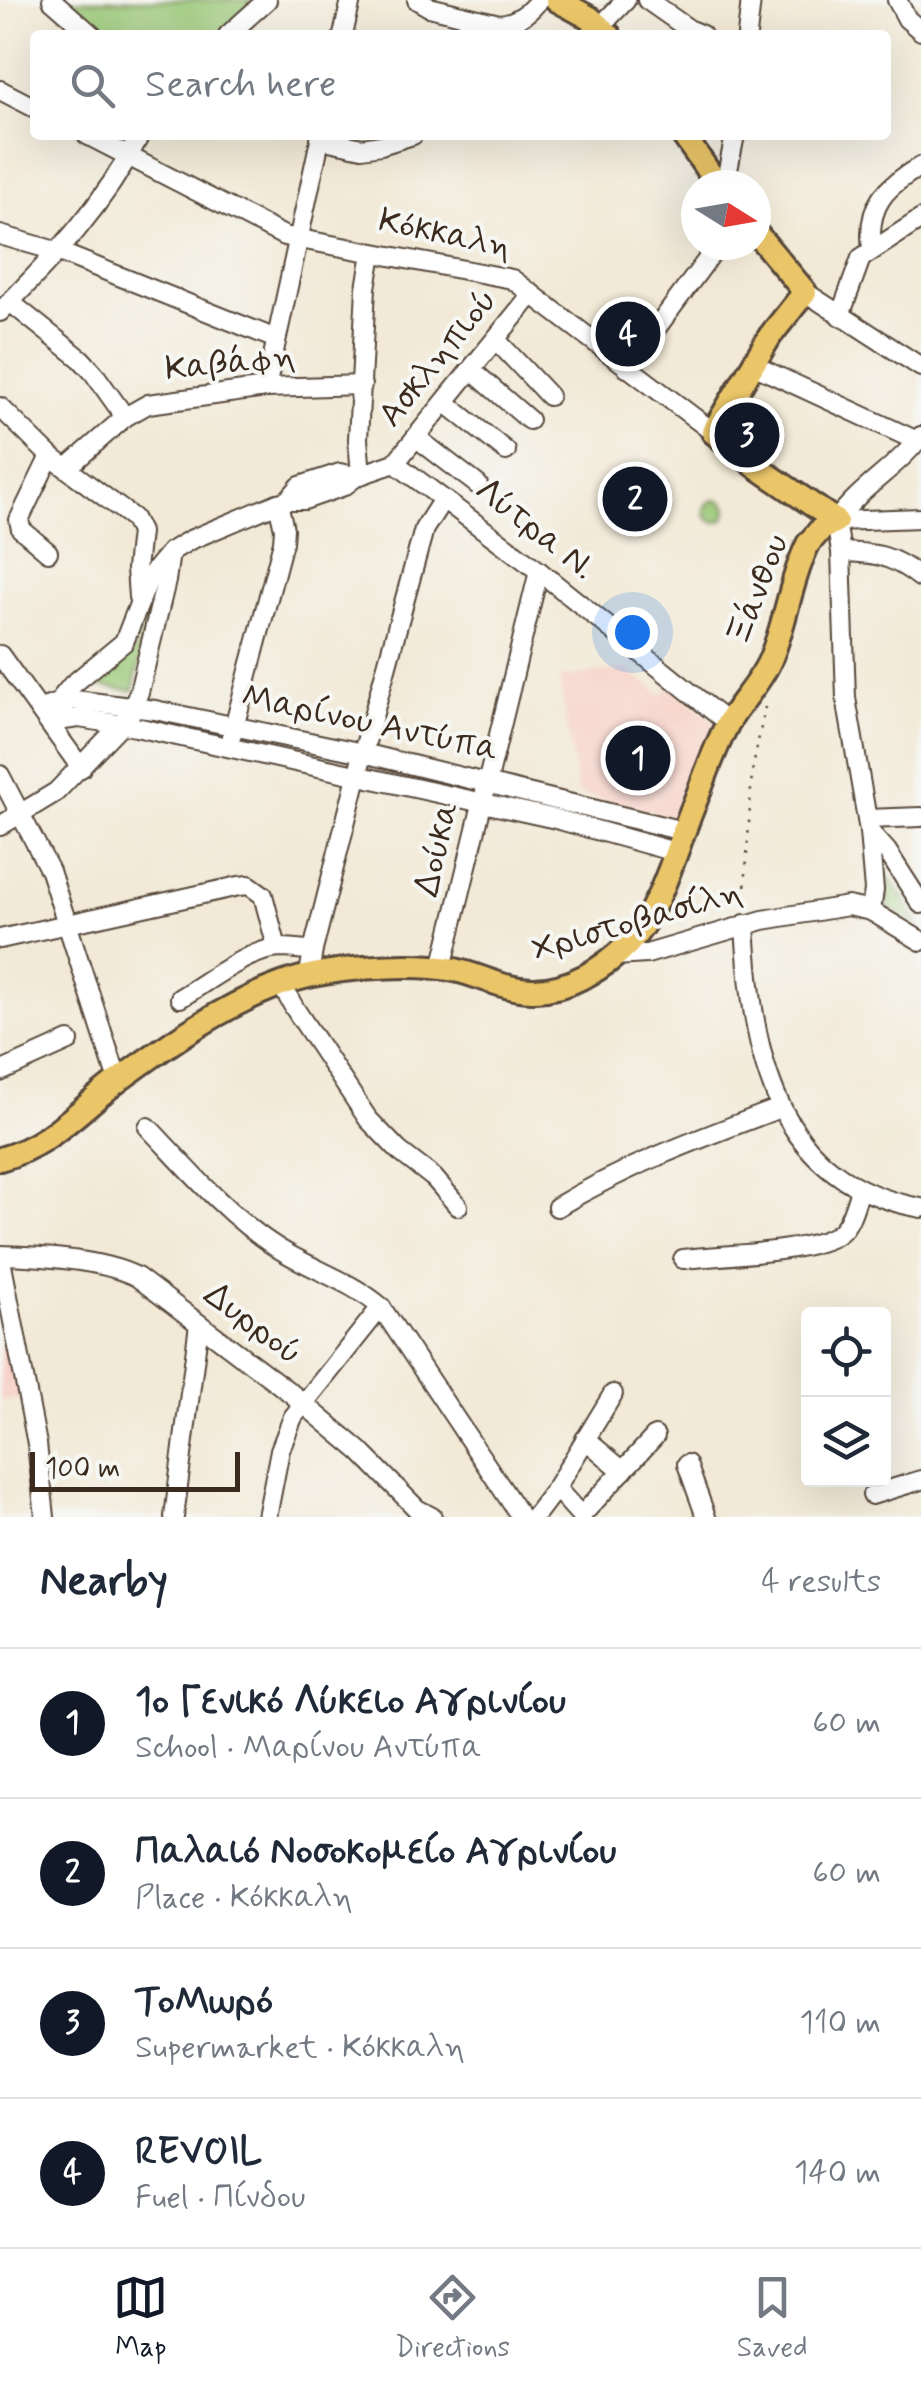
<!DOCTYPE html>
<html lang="en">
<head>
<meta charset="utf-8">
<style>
	:root { --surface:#fff; --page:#f2f2f3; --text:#1f2937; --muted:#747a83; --line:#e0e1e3; --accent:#111827 }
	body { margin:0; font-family:Mynerve,sans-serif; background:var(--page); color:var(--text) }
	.controls { position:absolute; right:30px; bottom:30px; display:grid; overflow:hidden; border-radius:10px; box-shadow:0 10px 40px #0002 }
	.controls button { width:90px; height:90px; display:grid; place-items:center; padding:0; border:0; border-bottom:2px solid var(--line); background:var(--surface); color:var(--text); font:50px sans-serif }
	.compass { position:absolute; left:681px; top:170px; width:90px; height:90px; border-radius:50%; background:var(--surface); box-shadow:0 10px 40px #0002; rotate:101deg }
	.scale { position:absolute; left:30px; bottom:25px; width:210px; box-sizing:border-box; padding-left:10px; border:5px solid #3b2a1e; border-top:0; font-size:28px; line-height:35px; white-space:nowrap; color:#3b2a1e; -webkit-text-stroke:8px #f6f6f2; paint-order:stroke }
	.you { position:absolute; left:632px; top:632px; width:35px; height:35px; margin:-25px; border:8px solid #fff; border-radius:50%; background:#1a73e8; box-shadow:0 0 0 15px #1a73e833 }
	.badge { display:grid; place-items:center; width:65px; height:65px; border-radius:50%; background:var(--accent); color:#fff; font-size:32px; font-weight:700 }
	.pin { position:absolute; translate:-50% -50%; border:5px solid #fff; box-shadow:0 2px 10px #0006 }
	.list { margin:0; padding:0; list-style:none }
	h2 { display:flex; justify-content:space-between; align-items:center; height:130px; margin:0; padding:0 40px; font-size:42px }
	h2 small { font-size:32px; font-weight:400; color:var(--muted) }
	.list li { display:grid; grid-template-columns:65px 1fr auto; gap:30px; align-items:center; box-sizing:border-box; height:150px; padding:0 40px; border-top:2px solid var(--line) }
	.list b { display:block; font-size:38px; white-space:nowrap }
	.list p { margin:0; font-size:32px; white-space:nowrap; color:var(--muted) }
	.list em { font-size:32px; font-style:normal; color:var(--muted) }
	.icon { flex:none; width:55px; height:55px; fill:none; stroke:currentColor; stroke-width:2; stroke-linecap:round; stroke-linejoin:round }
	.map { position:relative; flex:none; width:921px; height:1517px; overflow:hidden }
	.search { position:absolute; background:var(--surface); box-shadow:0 10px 40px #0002; left:30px; right:30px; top:30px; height:110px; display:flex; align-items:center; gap:25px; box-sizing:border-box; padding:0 35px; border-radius:10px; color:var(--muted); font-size:38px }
	.sheet { height:730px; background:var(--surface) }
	nav { display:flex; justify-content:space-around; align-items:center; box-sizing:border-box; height:140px; border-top:2px solid var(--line); background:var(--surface); font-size:28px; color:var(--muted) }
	nav a { display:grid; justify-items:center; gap:5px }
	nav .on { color:var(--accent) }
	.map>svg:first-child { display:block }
	.built { fill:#f7d1c8 }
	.green { fill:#9ac876; stroke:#6a794a; stroke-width:2.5 }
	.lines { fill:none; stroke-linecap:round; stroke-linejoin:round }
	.minor-casing { stroke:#56473a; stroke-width:22 }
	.major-casing { stroke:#56473a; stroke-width:28 }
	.path { stroke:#56473a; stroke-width:2.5; stroke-dasharray:2.5 8; stroke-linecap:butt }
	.minor { stroke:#fff; stroke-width:18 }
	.major { stroke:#ebc669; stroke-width:22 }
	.labels { text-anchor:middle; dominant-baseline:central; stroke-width:8; stroke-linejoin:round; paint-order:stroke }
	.street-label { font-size:35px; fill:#3b2a1e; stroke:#f6f6f2 }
</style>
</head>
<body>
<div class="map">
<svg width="921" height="1517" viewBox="0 0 921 1517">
	<rect width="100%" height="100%" fill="#f6f6f2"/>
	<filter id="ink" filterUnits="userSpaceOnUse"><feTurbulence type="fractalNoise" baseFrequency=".01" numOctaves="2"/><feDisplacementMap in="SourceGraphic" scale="20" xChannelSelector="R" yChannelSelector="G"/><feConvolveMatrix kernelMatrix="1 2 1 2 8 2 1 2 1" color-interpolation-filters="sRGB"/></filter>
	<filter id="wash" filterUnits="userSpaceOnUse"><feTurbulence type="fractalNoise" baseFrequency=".0048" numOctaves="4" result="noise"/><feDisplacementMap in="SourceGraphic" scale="40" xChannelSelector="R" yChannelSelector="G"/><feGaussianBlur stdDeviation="2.25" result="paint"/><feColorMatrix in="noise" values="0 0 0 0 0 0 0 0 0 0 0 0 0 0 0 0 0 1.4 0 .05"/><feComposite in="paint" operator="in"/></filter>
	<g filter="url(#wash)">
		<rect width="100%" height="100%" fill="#f2e9d6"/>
		<g class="built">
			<path d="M 626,669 L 662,695 L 669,686 L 718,723 L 680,820 L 578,793 L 559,678 Z"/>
			<path d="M 0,1349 L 9,1349 L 22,1399 L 0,1401 Z"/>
		</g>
		<g class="green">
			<path d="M 65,0 L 255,0 L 220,35 L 104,35 Z"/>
			<circle cx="716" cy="511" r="11"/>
			<path d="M 156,588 L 133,691 L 89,685 L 137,649 Z"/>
			<path d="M 883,869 L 904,898 L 917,924 L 887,908 L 888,894 Z"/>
		</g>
	</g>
	<g filter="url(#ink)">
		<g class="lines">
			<g class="minor-casing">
				<g id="minor">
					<path d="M 52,0 L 92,35"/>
					<path d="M 417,0 L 429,7 L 499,24 C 515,23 529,13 539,0"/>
					<path d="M 647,0 L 690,30 L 702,35"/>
					<path d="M 897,0 L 907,19 L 921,31"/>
					<path d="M 228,35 L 267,0"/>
					<path d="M 343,35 L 351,0"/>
					<path d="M 592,35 L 626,0"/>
					<path d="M 747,35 L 751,0"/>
					<path d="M 0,90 L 35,108"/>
					<path d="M 87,135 L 284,236 L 512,279 L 713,432"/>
					<path d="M 320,139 L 362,148 L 381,145 L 413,135"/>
					<path d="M 725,185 L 735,135"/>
					<path d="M 0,235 L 59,252 L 276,339"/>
					<path d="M 872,249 C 866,205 886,186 921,166"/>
					<path d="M 805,292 L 921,367"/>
					<path d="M 10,302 L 81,359 L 93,372 L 125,417"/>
					<path d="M 0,312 C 56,255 103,207 140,135"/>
					<path d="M 840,316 L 861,258 L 921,219"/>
					<path d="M 500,344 L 549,396"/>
					<path d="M 753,365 L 917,441"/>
					<path d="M 627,368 L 718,245"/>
					<path d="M 476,374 L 529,420"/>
					<path d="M 266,388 L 321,135"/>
					<path d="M 0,407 L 50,456 L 133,518 L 140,532 L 136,569 L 138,597"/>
					<path d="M 451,407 L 506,451"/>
					<path d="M 422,442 L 478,485"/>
					<path d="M 395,463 L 539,571 L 728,723"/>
					<path d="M 67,468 L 125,417 L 148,404 L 266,388 L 362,385"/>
					<path d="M 361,475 L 358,439 L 366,288 L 372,253"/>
					<path d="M 288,500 L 300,486 L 340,473 L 357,476"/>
					<path d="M 836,521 L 841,552 L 846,698 L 869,831 L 887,851 L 921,904"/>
					<path d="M 836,521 C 859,488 897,468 921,436"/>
					<path d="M 836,521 L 921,518"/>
					<path d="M 48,552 L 21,529 L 19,520 L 50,456"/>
					<path d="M 841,552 C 877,553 892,555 921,578"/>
					<path d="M 0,655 L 81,768"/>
					<path d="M 40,709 L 61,702 L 75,700 L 155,710 L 363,753 L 683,831"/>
					<path d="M 63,720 L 63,696 L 72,685 L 124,642 L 150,576 L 170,552 L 190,540 L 278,503 L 288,500 L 304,500 L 344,486 L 357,476 L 395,463 L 532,294"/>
					<path d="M 49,722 L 79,718 L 136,727 L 556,819 L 675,852"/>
					<path d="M 232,735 L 283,542 L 284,529 L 278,503"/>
					<path d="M 0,775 L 50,871 L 118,1081"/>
					<path d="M 867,819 L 921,817"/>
					<path d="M 0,826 L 56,792 L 129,716 L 139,692 L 166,581 L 170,552"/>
					<path d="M 869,832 L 874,890 L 871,911"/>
					<path d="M 745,924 C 752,1052 773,1182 921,1208"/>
					<path d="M 0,939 L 239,886 L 249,885 L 263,895 L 277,948"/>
					<path d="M 615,956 L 647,954 L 763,920 L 848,906 L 871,911 L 921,941"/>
					<path d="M 442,968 L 539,571"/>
					<path d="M 309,975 L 313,950 L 363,753 L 424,529 L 443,499"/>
					<path d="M 281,984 L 295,1009 L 368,1119 L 399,1151 L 434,1178 L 458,1206"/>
					<path d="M 180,998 C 207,982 249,949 280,948 C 291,948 302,950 313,950"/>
					<path d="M 0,1072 L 69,1041"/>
					<path d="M 148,1127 C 187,1168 225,1213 273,1245 C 307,1268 350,1280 381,1307 L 521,1517"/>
					<path d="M 557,1207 C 627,1165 703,1137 780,1108"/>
					<path d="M 0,1255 C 40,1256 102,1259 137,1277 L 292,1394 L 360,1451 L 417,1509 L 432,1517"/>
					<path d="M 0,1255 L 37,1444 L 45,1517"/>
					<path d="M 683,1259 C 719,1255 814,1253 839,1233 C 851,1224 855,1203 860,1190"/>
					<path d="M 585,1439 L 623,1471"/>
					<path d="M 687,1464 L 706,1517"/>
					<path d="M 556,1488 L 613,1394"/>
					<path d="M 872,1495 L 921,1480"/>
					<path d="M 581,1516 L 655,1436"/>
					<path d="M 174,1517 L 199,1324"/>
					<path d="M 267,1517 L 280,1450 L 293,1417 L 381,1307"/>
					<path d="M 534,1517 L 556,1488 L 582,1517"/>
				</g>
			</g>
			<g class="major-casing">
				<g id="major">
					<path d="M 557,0 L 590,18 L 609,35"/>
					<path d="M 683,135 L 718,185"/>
					<path d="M 0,1159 C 51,1145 78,1110 119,1080 C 168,1044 224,1005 282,984 C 324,968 410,961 455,970 C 482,976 507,991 535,990 C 570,989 605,968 628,944 C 661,909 675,851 693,807 C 704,780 714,749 728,723 C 741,701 760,683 770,660 C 786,623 790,581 808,544 L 820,530 L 836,521 L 757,467 L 713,432 L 770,336 L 805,292 L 756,233"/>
				</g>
			</g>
			<path class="path" d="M 744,907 L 752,772 L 765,707"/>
			<use href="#minor" class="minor"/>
			<use href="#major" class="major"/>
		</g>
	</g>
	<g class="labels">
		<g class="street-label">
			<text transform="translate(445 234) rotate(12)">Κόκκαλη</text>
			<text transform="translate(438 358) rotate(-51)">Ασκληπιού</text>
			<text transform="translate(230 363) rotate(-6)">Καβάφη</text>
			<text transform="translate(535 529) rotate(38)">Λύτρα Ν.</text>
			<text transform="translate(758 590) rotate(-69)">Ξάνθου</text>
			<text transform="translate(370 723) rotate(12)">Μαρίνου Αντύπα</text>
			<text transform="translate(437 849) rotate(-77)">Δούκα</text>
			<text transform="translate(637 921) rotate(-16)">Χριστοβασίλη</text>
			<text transform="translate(253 1324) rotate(37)">Δυρρού</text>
		</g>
	</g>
</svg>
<div class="controls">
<button><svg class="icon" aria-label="locate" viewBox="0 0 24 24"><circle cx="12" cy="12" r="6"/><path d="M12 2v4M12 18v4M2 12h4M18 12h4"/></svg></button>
<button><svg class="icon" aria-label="layers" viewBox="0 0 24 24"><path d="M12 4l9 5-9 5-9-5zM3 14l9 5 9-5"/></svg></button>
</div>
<svg class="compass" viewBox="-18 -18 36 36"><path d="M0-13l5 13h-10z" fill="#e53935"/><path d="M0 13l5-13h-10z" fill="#747a83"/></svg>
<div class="scale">100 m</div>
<div class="you"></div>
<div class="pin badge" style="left:638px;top:758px">1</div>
<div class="pin badge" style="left:635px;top:499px">2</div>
<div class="pin badge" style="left:747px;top:435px">3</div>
<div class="pin badge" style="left:628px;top:334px">4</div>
<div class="search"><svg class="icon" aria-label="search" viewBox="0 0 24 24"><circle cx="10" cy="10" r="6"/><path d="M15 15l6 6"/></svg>Search here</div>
</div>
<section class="sheet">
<h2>Nearby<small>4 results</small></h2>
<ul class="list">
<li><span class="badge">1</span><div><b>1ο Γενικό Λύκειο Αγρινίου</b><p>School · Μαρίνου Αντύπα</p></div><em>60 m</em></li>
<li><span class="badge">2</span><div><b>Παλαιό Νοσοκομείο Αγρινίου</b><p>Place · Κόκκαλη</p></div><em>60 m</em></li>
<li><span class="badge">3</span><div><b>ΤοΜωρό</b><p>Supermarket · Κόκκαλη</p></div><em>110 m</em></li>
<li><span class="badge">4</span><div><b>REVOIL</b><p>Fuel · Πίνδου</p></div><em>140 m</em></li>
</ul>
</section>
<nav>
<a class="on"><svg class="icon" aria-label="map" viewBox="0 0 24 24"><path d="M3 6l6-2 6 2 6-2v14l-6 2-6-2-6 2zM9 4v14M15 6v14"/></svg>Map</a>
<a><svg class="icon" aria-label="directions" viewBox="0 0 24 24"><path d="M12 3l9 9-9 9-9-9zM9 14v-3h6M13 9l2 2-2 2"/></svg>Directions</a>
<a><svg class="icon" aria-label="saved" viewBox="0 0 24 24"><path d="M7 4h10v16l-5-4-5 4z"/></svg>Saved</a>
</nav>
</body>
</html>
